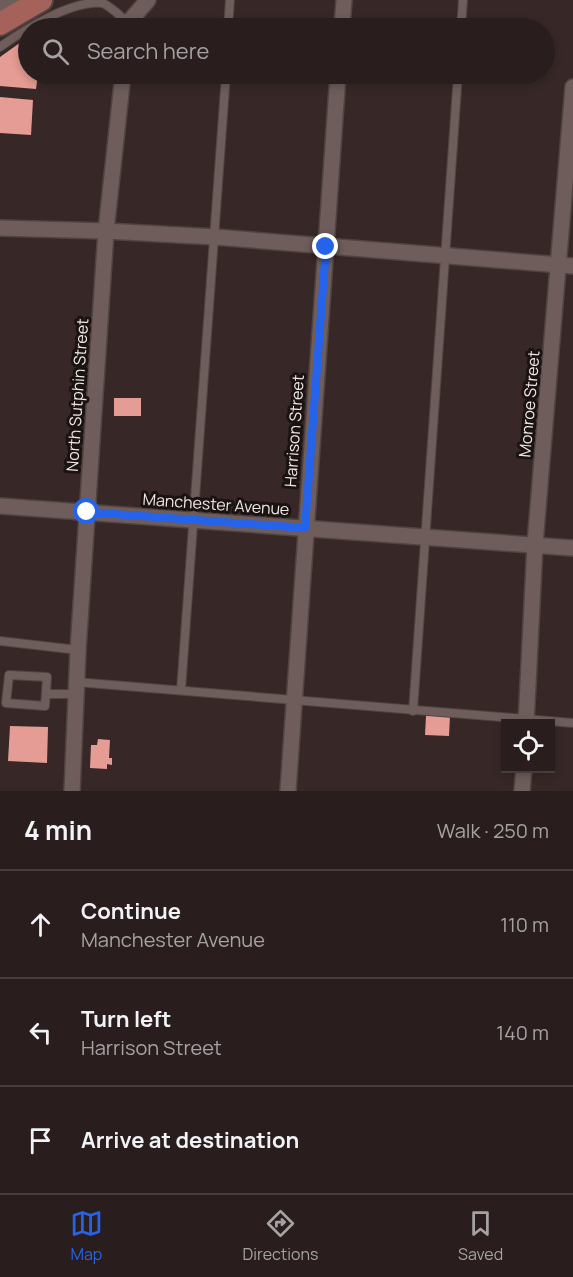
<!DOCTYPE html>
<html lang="en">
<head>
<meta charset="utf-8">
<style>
	:root { --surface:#291e1d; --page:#312726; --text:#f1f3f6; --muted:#a5a2a4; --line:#453c3b; --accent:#2563eb }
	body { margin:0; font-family:Manrope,sans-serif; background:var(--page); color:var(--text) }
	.controls { position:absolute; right:18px; bottom:18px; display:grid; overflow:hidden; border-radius:0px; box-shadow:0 3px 9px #0003 }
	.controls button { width:54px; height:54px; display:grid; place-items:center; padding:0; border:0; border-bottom:2px solid var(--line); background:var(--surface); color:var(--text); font:30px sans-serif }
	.stop { position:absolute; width:18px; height:18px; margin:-14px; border:4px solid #2563eb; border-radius:50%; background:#fff }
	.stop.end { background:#2563eb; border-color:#fff; box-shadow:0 2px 6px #0008 }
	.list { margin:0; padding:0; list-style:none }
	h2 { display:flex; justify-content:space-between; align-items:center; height:78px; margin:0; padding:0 24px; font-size:26px }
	h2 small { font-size:20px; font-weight:400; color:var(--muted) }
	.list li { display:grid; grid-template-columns:39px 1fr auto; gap:18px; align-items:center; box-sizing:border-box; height:108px; padding:0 24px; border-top:2px solid var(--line) }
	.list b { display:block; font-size:22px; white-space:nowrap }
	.list p { margin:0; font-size:20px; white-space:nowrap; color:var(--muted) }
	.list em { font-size:20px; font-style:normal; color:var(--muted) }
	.icon { flex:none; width:33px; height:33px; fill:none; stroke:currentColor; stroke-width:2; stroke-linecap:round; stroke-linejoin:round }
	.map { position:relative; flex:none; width:573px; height:791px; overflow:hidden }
	.search { position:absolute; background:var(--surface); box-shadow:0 3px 9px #0003; left:18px; right:18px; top:18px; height:66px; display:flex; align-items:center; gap:15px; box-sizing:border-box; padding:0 21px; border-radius:33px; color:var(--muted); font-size:22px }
	.sheet { height:402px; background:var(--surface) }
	nav { display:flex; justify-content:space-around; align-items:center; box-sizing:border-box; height:84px; border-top:2px solid var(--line); background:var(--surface); font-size:16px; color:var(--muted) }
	nav a { display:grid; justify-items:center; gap:3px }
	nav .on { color:var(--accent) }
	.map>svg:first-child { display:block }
	.building { fill:#e59c94 }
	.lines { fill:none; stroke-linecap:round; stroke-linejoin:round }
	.lane-casing { stroke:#504442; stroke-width:10 }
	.street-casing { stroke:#504442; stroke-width:18 }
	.secondary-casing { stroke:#504442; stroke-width:24 }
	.primary-casing { stroke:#504442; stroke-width:26 }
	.lane { stroke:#6e5d5b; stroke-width:8 }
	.street { stroke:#6e5d5b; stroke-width:15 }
	.secondary { stroke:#6e5d5b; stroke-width:21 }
	.primary { stroke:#a4625b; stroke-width:22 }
	.route { stroke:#2563eb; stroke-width:8 }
	.labels { text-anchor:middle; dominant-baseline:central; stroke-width:6; stroke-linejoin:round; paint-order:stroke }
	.street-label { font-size:16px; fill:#f0e6e5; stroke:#1a1312 }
</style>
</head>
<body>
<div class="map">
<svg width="573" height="791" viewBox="0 0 573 791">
	<rect width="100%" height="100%" fill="#372827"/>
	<g class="building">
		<path d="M 28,37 L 28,74 L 38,74 L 36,89 L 0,86 L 0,57 Z"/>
		<path d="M 0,97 L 33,100 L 31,135 L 0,133 Z"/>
		<rect x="114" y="398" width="27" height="18"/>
		<path d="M 426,716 L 450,716 L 449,736 L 425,735 Z"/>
		<path d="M 10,726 L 48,727 L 47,763 L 8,761 Z"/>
		<path d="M 98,739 L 110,740 L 109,758 L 112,758 L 112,765 L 107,764 L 107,769 L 90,768 L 91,745 L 97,745 Z"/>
	</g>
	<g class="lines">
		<g class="lane-casing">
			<g id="lane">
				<path d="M 228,28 L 230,0"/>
				<path d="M 461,28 L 463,0"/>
				<path d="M 0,47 C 24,30 71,0 102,3 C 111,6 121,17 128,23"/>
				<path d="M 0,641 L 78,650"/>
				<path d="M 9,675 L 47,677 L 45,706 L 6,703 Z"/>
				<path d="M 76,682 L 573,723"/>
				<path d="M 181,690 L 226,74"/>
				<path d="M 46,694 L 76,694"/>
				<path d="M 413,711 L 458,74"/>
			</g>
		</g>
		<g class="street-casing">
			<g id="street">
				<path d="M 128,28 L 128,23 L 148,0"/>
				<path d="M 342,28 L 344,0"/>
				<path d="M 0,228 L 106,231 L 215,237 L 573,266"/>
				<path d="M 0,506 L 573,548"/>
				<path d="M 526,724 L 535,544 L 573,87"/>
				<path d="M 72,791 L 78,650 L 106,231 L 123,74"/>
				<path d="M 288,791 L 338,74"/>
				<path d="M 522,791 L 524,768"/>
			</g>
		</g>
		<g class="secondary-casing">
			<path id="secondary" d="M 0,5 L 8,0"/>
		</g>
		<g class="primary-casing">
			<path id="primary" d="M 0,24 L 41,0"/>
		</g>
		<use href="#lane" class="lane"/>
		<use href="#street" class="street"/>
		<use href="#secondary" class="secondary"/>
		<use href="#primary" class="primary"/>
	</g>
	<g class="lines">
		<path class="route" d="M 87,512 L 305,528 L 326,247"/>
	</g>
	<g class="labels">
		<g class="street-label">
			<text transform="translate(77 395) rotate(-86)">North Sutphin Street</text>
			<text transform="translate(529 404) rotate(-85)">Monroe Street</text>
			<text transform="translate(294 431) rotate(-86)">Harrison Street</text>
			<text transform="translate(216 504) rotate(4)">Manchester Avenue</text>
		</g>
	</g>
</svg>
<div class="controls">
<button><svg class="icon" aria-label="locate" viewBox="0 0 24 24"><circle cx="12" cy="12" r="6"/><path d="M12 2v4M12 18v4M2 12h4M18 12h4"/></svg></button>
</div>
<div class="stop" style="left:87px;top:512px"></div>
<div class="stop end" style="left:326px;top:247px"></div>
<div class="search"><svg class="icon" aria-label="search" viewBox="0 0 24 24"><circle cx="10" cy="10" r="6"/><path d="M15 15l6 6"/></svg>Search here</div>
</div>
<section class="sheet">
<h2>4 min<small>Walk · 250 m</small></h2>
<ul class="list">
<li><svg class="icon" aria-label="ahead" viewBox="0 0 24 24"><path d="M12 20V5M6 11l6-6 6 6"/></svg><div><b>Continue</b><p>Manchester Avenue</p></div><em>110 m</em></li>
<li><svg class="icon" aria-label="left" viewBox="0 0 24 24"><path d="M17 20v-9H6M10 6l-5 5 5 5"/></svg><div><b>Turn left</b><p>Harrison Street</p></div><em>140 m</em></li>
<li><svg class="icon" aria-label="arrive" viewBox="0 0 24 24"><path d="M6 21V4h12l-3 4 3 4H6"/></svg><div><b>Arrive at destination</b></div></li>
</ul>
</section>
<nav>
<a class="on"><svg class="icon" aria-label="map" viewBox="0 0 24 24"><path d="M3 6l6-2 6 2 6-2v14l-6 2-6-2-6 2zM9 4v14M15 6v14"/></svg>Map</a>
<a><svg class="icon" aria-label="directions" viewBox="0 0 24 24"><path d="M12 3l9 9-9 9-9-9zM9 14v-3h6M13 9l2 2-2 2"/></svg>Directions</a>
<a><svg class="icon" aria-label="saved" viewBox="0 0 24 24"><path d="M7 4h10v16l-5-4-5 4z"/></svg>Saved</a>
</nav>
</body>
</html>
